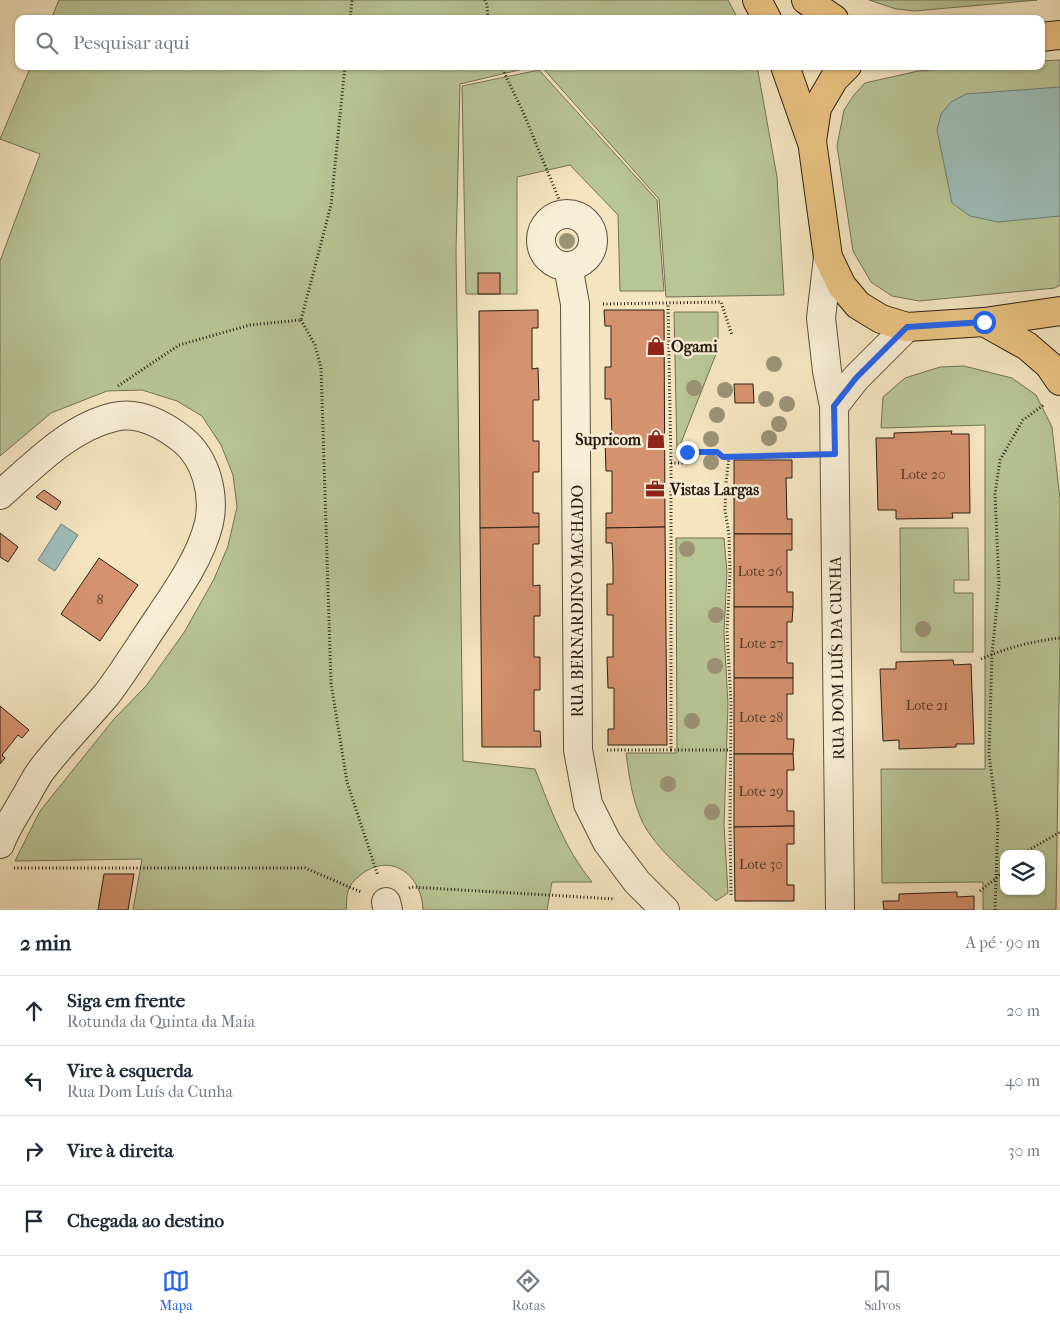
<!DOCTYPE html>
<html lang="pt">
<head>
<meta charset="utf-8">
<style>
	:root { --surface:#fff; --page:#f6f6f7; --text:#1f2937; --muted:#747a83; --line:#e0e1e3; --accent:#2563eb }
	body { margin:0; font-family:"IM FELL French Canon",serif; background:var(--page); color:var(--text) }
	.controls { position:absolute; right:15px; bottom:15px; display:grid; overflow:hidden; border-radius:10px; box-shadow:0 1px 4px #0004 }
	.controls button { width:45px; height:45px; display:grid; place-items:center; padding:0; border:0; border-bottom:1px solid var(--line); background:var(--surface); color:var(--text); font:25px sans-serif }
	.stop { position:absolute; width:15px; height:15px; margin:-11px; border:4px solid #2563eb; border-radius:50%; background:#fff }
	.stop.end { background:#2563eb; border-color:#fff; box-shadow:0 1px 5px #0008 }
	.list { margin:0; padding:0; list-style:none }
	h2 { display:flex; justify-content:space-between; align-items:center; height:65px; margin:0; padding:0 20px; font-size:21px }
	h2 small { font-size:16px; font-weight:400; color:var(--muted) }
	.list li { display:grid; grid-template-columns:32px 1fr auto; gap:15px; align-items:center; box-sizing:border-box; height:70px; padding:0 20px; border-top:1px solid var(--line) }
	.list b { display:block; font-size:19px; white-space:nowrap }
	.list p { margin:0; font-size:16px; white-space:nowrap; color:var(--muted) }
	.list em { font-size:16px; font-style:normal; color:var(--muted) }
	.icon { flex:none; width:28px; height:28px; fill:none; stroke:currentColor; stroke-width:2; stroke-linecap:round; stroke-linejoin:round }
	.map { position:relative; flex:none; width:1060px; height:910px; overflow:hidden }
	.search { position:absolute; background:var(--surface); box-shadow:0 1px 4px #0004; left:15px; right:15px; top:15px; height:55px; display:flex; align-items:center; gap:12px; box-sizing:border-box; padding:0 18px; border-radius:10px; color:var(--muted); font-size:19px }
	.sheet { height:345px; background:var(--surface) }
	nav { display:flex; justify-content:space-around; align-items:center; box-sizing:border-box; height:70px; border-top:1px solid var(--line); background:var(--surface); font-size:14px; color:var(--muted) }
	nav a { display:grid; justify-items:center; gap:2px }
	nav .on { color:var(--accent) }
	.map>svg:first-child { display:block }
	.green { fill:#b8c595; stroke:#707054; fill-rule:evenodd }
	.water { fill:#9ebdba; stroke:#6f7d77 }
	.building { fill:#d5926f; stroke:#281c13 }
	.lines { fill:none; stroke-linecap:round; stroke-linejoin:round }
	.street-casing { stroke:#5b4e3e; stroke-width:30 }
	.primary-casing { stroke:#281c13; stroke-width:30 }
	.path { stroke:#281c13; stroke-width:3; stroke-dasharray:1 2.5; stroke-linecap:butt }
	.street { stroke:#f8eed5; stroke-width:28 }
	.primary { stroke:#eac280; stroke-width:28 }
	.tree { fill:#9b9276 }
	.route { stroke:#2563eb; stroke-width:6 }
	.labels { text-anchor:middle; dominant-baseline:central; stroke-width:5; stroke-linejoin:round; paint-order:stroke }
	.number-label { font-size:14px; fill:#533a2a }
	.poi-label { font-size:16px; font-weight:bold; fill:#281c13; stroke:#f8eed5; text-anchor:start }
	.street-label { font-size:16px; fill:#281c13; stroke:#f8eed5 }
</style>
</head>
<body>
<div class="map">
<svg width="1060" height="910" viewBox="0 0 1060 910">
	<rect width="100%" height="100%" fill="#f4e5bf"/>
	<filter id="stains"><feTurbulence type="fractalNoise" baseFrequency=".004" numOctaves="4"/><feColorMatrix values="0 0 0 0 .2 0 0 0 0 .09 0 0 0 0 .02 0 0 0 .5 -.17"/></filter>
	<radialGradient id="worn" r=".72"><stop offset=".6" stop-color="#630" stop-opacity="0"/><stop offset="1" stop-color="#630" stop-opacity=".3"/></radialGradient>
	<g class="green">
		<path d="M 59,0 L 728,0 L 738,19 L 51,19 Z"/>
		<path d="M 869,0 L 1037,0 L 915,11 L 896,9 Z"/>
		<path d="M 1060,60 L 1060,285 L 1055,288 L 919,301 L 892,296 L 871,282 L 853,251 L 837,146 L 844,110 L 854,95 L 865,83 L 918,71 L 980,66 L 1041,66 L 1041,61 Z"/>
		<path d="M 31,66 L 536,66 L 460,84 L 456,251 L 463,761 L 535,769 C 550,808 565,849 592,882 L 552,882 L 547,910 L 423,910 C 422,877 394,852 363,873 C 357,878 350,883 348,891 C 346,896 347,904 346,910 L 133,910 L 142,859 L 15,861 L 40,811 L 114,719 L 146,686 L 185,631 L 214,579 L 228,546 L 237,507 L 233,475 L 221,445 L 202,416 L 177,401 L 142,390 L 107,391 L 51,413 L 0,456 L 0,261 L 40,154 L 0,139 Z"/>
		<path d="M 541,66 L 757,66 L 777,177 L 784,295 L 666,297 L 659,199 Z"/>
		<path d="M 539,70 L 657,200 L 664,291 L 620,291 L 618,215 L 570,165 L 517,177 L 517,294 L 466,294 L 462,86 Z"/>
		<path d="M 674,312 L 718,312 L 718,349 L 677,453 Z"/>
		<path d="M 964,366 L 1012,378 L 1036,395 L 1052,427 L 1060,499 L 1060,639 L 1056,910 L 983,910 L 983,882 L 882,883 L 881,769 L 985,769 L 985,425 L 881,428 L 883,397 L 905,378 L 940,367 ZM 1004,854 L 1041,854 L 1041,891 L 1004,891 Z"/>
		<path d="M 900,528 L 968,528 L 969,580 L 954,580 L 954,593 L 973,593 L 973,652 L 901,652 Z"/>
		<path d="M 676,538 L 724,538 L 727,572 L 724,632 L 728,704 L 724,825 L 728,893 L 716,901 C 693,879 655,849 642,821 C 632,799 629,776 626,753 L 677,753 Z"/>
	</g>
	<g class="water">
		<path d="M 1060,87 L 1060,216 L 998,222 L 970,216 L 952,203 L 937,130 L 941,114 L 951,102 L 966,94 Z"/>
		<path d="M 61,524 L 78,535 L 55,571 L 38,560 Z"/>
	</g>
	<g class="building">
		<rect x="478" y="273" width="22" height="21"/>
		<path d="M 538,310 L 538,328 L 532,328 L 532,369 L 538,368 L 539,400 L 533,400 L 533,441 L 539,441 L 539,472 L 533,472 L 533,513 L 539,513 L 539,527 L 480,528 L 479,311 Z"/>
		<path d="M 604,310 L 664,310 L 665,527 L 606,528 L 606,513 L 612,513 L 612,471 L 606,471 L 605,440 L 612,440 L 611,399 L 605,399 L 605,367 L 611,367 L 611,326 L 605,326 Z"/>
		<path d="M 734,384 L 753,384 L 754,403 L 735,403 Z"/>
		<path d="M 952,431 L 951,434 L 969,434 L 970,513 L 952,513 L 953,518 L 896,519 L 896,510 L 878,510 L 876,438 L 894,438 L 894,433 Z"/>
		<path d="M 734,460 L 792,460 L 792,478 L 786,478 L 787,519 L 792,519 L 792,534 L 734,534 Z"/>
		<path d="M 44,490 L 61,502 L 56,510 L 36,497 Z"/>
		<path d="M 539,527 L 539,544 L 533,544 L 533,586 L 540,585 L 540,616 L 534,616 L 534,657 L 540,657 L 540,690 L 534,690 L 534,731 L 540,731 L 541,747 L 482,747 L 480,528 Z"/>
		<path d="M 665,527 L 667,745 L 608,745 L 608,729 L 614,729 L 614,688 L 608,688 L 607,657 L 613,657 L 613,615 L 607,615 L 607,584 L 613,584 L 613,564 L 612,543 L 606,543 L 606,528 Z"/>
		<path d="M 0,533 L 18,547 L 8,562 L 0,557 Z"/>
		<path d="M 734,534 L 792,534 L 792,550 L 787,550 L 787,592 L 793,592 L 793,607 L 734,607 Z"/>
		<path d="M 99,558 L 138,585 L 100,641 L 61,614 Z"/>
		<path d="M 734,607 L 793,607 L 792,622 L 787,622 L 787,663 L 793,663 L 793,678 L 734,678 Z"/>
		<path d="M 953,660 L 954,665 L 971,664 L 974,744 L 956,744 L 956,747 L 899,749 L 899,740 L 883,741 L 880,669 L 896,669 L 896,662 Z"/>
		<path d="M 734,678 L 793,678 L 793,694 L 787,694 L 787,739 L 794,739 L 793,754 L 734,754 Z"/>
		<path d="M 0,706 L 29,730 L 22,738 L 18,735 L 2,755 L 5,758 L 0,764 Z"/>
		<path d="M 734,754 L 793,754 L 794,770 L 787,770 L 787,811 L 794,811 L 794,826 L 734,827 Z"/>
		<path d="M 794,826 L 794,844 L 787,844 L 787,885 L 794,885 L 794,901 L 735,901 L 734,827 Z"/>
		<path d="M 104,874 L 134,874 L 128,910 L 98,910 Z"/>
		<path d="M 957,892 L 957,897 L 974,896 L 974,910 L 884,910 L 883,901 L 899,901 L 899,894 Z"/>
	</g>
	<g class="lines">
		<g class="street-casing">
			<g id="street">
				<circle cx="567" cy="240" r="26"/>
				<path d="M 828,257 L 821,318 L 827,371 L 834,406 L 840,910"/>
				<path d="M 568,266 L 575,304 L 578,750 L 588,804 L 607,842 L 637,882 L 665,910"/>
				<path d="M 834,406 L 856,378 L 907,327"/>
				<path d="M 0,495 C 33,466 70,427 114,417 C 139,411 164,425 183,440 C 206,459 215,494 209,523 C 201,556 179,588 160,616 C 142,642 126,669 107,694 C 86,719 63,742 43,768 C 35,778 30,790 23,801 C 15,815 6,828 0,844"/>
				<path d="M 386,902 L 388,910"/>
			</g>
		</g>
		<g class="primary-casing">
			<g id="primary">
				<path d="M 757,0 L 767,19"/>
				<path d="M 806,0 L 834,19"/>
				<path d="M 1041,37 L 1060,35"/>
				<path d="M 785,66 L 811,140"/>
				<path d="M 847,66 L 834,79 L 817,108 L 812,141 L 828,257 L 842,286 L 858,305 L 881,319 L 907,327 L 984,322 L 1060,311"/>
				<path d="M 984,322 L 1027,346 L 1049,365 L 1060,381"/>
			</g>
		</g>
		<g class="path">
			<path d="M 485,0 L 487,5 L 488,19"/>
			<path d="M 350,19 L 352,0"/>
			<path d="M 501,66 L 523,112 L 565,214"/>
			<path d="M 603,304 L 721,302 L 732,335"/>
			<path d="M 301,320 L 315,345 L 321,368 L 331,683 L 347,782 L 378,876"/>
			<path d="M 118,386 L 179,345 L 250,325 L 301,320 L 331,205 L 345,66"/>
			<path d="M 687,452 L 717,452 L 723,457 L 806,455"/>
			<path d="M 729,457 L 726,483 L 725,510 L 729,535 L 730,572 L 727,631 L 731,703 L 730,825 L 731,895"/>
			<path d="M 671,463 L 684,463"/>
			<path d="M 981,659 C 1006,648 1033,641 1060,638"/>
			<path d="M 607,750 L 671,750 L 671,463 L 668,303"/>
			<path d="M 671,750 L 730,750"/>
			<path d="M 1022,854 L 1060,832"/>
			<path d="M 14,868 L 305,868 L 361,892"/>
			<path d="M 409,888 L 411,887 L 615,899"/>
			<path d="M 980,891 L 995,879 L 1004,870"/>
			<path d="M 995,910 L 998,822 L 989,755 L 992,654 L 999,584 L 995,494 L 1000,460 L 1023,420 L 1045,404"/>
		</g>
		<use href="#street" class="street"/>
		<use href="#primary" class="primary"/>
	</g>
	<g class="tree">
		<circle cx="567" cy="241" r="8"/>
		<circle cx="774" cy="364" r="8"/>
		<circle cx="694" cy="388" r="8"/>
		<circle cx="725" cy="390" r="8"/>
		<circle cx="766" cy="399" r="8"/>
		<circle cx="787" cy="404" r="8"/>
		<circle cx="717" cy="415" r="8"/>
		<circle cx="779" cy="424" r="8"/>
		<circle cx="769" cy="438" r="8"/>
		<circle cx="711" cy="439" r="8"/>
		<circle cx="711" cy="462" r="8"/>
		<circle cx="687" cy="549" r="8"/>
		<circle cx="716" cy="615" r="8"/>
		<circle cx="923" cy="629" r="8"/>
		<circle cx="715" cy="666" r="8"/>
		<circle cx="692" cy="721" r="8"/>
		<circle cx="668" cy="784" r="8"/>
		<circle cx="712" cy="812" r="8"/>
	</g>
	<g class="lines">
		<path class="route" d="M 687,452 L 717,452 L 723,457 L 835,454 L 834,406 L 856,378 L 907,327 L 984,322"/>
	</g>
	<defs>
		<g id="shop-bare" transform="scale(1.5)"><path d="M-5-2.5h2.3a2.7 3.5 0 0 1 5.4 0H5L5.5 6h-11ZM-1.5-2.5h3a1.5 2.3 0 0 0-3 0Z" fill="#8f2418" stroke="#f8eed5" stroke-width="2.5" paint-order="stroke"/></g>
		<g id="office-bare" transform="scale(1.5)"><path d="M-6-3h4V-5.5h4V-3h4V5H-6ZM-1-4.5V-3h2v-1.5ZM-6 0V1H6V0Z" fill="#8f2418" stroke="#f8eed5" stroke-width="2.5" paint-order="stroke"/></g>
	</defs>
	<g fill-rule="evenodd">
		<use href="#shop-bare" x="656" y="346"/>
		<use href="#shop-bare" x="656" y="439"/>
		<use href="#office-bare" x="655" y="489"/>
	</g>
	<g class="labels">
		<g class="number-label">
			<text x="923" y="474">Lote 20</text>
			<text x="760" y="571">Lote 26</text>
			<text x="100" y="599">8</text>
			<text x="761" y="643">Lote 27</text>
			<text x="927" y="705">Lote 21</text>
			<text x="761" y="717">Lote 28</text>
			<text x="761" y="791">Lote 29</text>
			<text x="761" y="864">Lote 30</text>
		</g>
		<g class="poi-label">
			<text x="671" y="346">Ogami</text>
			<text x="641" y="439" text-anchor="end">Supricom</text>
			<text x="670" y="489">Vistas Largas</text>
		</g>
		<g class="street-label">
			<text transform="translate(577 601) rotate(-90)">RUA BERNARDINO MACHADO</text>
			<text transform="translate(837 658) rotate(-91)">RUA DOM LUÍS DA CUNHA</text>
		</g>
	</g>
	<rect width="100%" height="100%" filter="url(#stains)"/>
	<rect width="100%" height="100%" fill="url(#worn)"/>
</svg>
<div class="controls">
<button><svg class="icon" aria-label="layers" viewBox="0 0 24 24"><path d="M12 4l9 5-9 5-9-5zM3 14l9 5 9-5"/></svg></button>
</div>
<div class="stop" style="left:984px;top:322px"></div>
<div class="stop end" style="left:687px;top:452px"></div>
<div class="search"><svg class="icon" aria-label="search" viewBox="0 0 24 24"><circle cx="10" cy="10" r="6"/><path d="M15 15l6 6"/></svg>Pesquisar aqui</div>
</div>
<section class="sheet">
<h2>2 min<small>A pé · 90 m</small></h2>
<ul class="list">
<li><svg class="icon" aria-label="ahead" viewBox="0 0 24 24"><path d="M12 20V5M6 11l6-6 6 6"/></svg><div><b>Siga em frente</b><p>Rotunda da Quinta da Maia</p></div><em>20 m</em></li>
<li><svg class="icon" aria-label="left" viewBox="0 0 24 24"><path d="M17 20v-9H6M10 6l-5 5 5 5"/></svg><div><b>Vire à esquerda</b><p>Rua Dom Luís da Cunha</p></div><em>40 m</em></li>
<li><svg class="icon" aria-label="right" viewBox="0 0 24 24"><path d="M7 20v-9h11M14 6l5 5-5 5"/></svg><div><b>Vire à direita</b></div><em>30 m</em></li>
<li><svg class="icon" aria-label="arrive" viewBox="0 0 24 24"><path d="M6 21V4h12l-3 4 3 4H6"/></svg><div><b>Chegada ao destino</b></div></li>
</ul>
</section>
<nav>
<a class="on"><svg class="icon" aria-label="map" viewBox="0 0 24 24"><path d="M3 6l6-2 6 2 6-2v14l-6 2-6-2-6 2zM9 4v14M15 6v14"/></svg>Mapa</a>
<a><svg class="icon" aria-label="directions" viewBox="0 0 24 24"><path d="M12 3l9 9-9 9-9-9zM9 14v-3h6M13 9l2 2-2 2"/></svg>Rotas</a>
<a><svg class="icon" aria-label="saved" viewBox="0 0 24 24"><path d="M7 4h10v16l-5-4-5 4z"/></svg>Salvos</a>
</nav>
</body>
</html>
